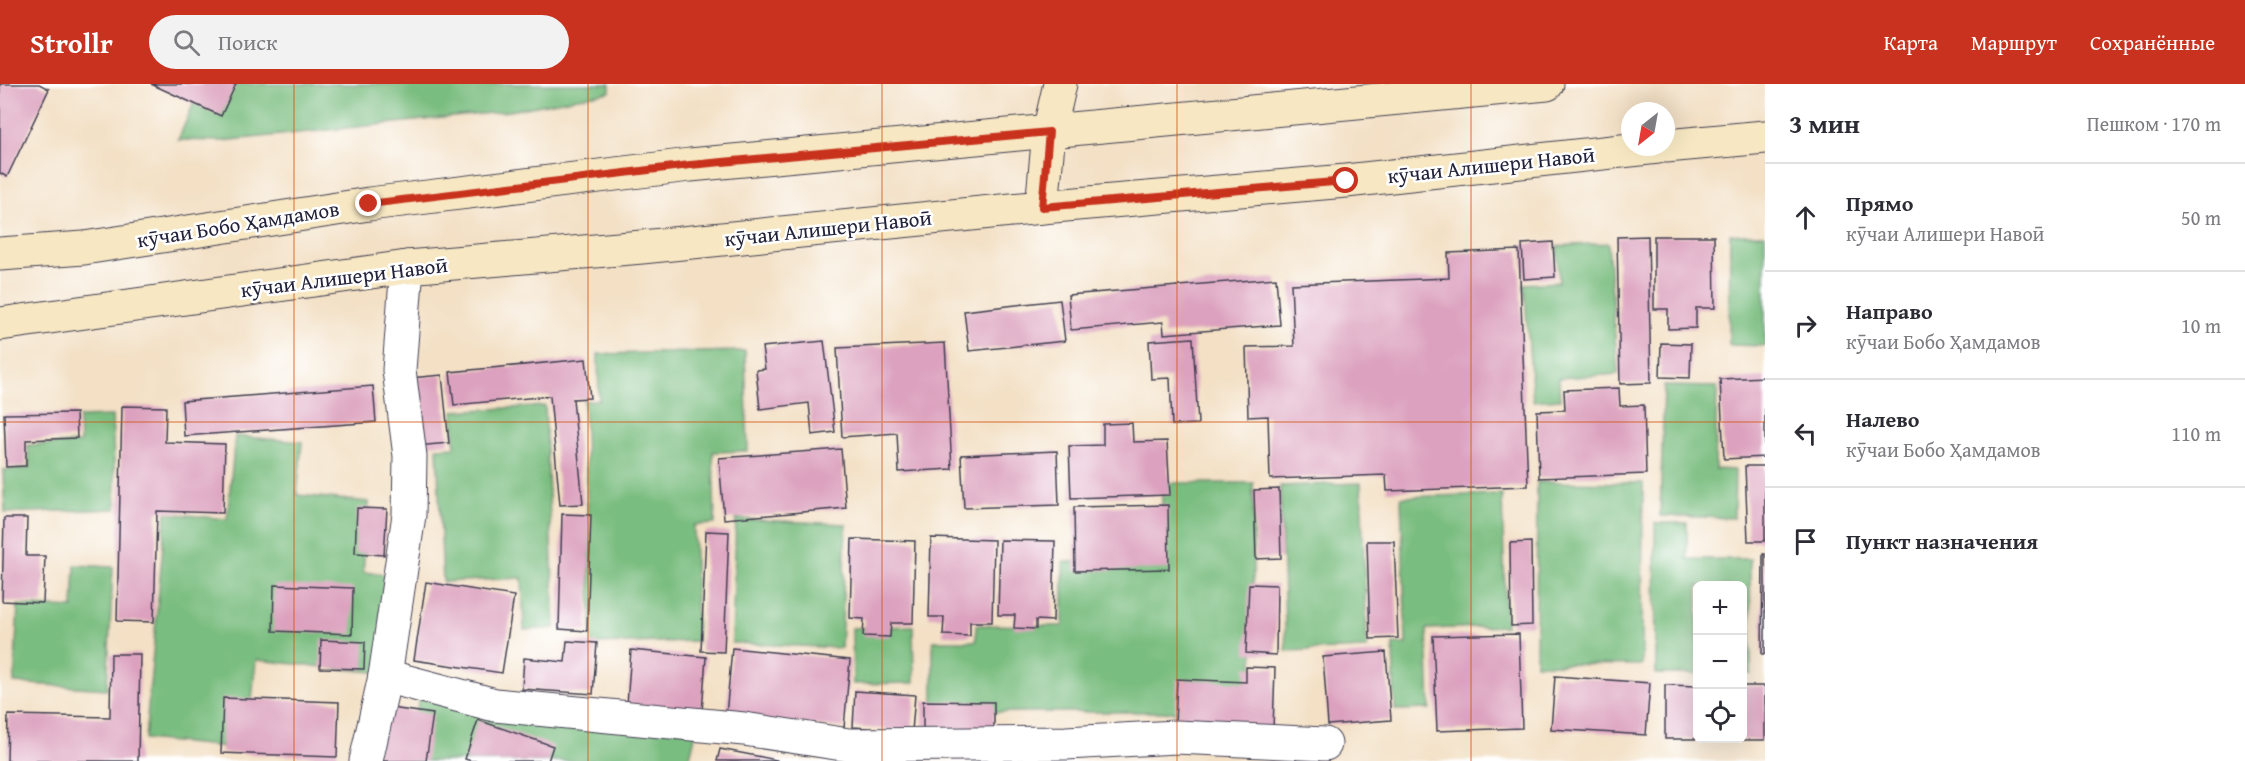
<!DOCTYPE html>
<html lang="ru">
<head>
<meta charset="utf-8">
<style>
	:root { --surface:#fff; --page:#f2f2f3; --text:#2b2b33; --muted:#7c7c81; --line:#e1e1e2; --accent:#c8321e }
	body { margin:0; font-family:"Gentium Book Plus",serif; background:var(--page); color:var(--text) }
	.controls { position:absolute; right:18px; bottom:18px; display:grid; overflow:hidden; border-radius:9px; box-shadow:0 6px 24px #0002 }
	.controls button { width:54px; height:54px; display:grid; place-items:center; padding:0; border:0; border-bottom:2px solid var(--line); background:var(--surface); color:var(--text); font:30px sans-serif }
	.compass { position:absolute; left:1621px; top:18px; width:54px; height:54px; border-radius:50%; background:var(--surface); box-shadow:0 6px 24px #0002; rotate:211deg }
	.stop { position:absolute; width:18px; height:18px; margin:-14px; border:4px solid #c8321e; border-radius:50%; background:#fff }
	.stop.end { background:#c8321e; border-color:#fff; box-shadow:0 2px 6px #0008 }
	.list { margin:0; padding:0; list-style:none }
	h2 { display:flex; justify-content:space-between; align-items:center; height:78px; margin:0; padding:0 24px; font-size:26px }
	h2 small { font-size:20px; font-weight:400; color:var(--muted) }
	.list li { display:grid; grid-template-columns:39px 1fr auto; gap:18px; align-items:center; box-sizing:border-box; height:108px; padding:0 24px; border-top:2px solid var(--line) }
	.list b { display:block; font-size:22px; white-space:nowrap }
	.list p { margin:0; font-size:20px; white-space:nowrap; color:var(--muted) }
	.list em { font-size:20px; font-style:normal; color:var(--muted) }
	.icon { flex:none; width:33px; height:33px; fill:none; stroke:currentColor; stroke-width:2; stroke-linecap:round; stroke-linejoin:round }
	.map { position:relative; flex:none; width:1765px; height:677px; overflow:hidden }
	header { display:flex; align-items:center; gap:36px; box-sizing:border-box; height:84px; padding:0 30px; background:var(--accent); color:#fff }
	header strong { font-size:28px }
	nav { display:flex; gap:33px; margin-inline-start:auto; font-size:21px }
	.search { width:420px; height:54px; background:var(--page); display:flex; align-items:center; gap:15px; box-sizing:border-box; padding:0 21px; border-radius:33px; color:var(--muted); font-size:22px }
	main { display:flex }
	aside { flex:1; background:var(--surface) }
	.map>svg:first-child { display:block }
	.forest { fill:#7abd80; stroke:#4e705e; stroke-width:1.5 }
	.building { fill:#dca1be }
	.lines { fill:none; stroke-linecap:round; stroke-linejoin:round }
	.street-casing { stroke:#413e50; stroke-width:35 }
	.secondary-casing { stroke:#413e50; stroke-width:35 }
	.street { stroke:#fff; stroke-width:33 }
	.secondary { stroke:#f7e8c3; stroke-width:33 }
	.route { stroke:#c8321e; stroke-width:8 }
	.grid { fill:none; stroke:#d45411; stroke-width:1.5; stroke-opacity:0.55 }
	.labels { text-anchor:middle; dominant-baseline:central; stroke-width:5; stroke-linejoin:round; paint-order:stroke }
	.street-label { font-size:21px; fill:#22223b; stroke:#fff }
</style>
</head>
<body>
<header>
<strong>Strollr</strong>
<div class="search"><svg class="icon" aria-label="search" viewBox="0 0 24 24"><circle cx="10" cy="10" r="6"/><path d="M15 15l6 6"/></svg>Поиск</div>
<nav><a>Карта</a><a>Маршрут</a><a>Сохранённые</a></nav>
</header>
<main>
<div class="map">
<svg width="1765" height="677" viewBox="0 0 1765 677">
	<rect width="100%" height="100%" fill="#fff"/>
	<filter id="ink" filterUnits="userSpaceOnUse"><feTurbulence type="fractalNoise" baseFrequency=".0167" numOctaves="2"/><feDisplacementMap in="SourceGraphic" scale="12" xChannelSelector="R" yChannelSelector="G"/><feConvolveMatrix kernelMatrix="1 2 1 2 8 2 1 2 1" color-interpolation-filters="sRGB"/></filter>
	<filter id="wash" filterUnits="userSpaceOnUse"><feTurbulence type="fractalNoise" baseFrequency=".008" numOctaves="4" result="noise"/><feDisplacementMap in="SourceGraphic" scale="24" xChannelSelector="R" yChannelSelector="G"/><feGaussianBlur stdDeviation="1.35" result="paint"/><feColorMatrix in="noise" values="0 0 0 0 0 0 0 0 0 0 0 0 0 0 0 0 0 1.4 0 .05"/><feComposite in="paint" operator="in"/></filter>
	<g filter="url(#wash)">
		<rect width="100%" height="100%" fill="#f3e0c5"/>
		<g class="forest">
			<path d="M 202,0 L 610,0 L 610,8 L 510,27 L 222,57 L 178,56 Z"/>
			<path d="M 1730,150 L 1765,150 L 1765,262 L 1729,261 Z"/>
			<path d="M 1608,159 L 1618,290 L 1559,294 L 1560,315 L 1533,317 L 1524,200 L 1559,198 L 1557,162 Z"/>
			<path d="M 745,267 L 748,367 L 713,368 L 715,440 L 694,441 L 697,557 L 592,560 L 584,317 L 599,316 L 598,270 Z"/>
			<path d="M 1664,302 L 1717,303 L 1715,385 L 1735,386 L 1734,434 L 1660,432 Z"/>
			<path d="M 545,322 L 555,544 L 524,546 L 522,494 L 443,498 L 437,364 L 455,363 L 453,327 Z"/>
			<path d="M 112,332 L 116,425 L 5,429 L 3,386 L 29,384 L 28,361 L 80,359 L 79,333 Z"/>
			<path d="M 235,352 L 302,358 L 297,411 L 369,418 L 363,488 L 391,491 L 382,589 L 256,576 L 247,665 L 145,655 L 166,429 L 227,435 Z"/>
			<path d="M 1537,398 L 1643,399 L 1642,581 L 1536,580 Z"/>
			<path d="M 1162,399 L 1253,399 L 1253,628 L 933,628 L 933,557 L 976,557 L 976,541 L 1063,542 L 1063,478 L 1162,478 Z"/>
			<path d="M 1361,399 L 1367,564 L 1286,567 L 1280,402 Z"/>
			<path d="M 1502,410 L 1506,542 L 1427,545 L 1430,625 L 1395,626 L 1393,560 L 1406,560 L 1401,413 Z"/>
			<path d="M 736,435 L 846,440 L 841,564 L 732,559 Z"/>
			<path d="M 1655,439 L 1687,439 L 1687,475 L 1750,475 L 1751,590 L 1743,590 L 1742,502 L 1698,502 L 1697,590 L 1656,590 Z"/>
			<path d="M 75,481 L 113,483 L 107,605 L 14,599 L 18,521 L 73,524 Z"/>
			<path d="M 913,542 L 914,599 L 853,600 L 852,544 Z"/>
			<path d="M 419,615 L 696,648 L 689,677 L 405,677 Z"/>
		</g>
		<g id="blocks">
			<g class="building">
				<path d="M 0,0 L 39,0 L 49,5 L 7,93 L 0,89 Z"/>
				<path d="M 151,0 L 236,0 L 221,32 Z"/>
				<path d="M 1648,152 L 1651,299 L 1620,300 L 1617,153 Z"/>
				<path d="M 1654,152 L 1714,152 L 1715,224 L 1696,224 L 1696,244 L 1668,245 L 1668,225 L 1654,225 Z"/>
				<path d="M 1553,158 L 1555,193 L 1524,195 L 1522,160 Z"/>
				<path d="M 1519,166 L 1528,402 L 1387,407 L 1386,391 L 1270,395 L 1268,332 L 1248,333 L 1246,263 L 1294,262 L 1291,200 L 1449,194 L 1448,169 Z"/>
				<path d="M 1276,194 L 1280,241 L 1164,250 L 1163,238 L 1071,246 L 1068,211 Z"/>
				<path d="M 1060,216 L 1065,257 L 969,267 L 964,227 Z"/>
				<path d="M 1193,254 L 1198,340 L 1172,341 L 1170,294 L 1151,295 L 1149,257 Z"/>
				<path d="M 824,257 L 835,348 L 812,351 L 809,319 L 760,325 L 756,286 L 765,285 L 762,263 Z"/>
				<path d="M 945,259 L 952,385 L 899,388 L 897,349 L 842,353 L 837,264 Z"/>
				<path d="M 1661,259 L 1691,260 L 1690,294 L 1660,293 Z"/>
				<path d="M 586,275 L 590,314 L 573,315 L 583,420 L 560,421 L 550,312 L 454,321 L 450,288 Z"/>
				<path d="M 442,291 L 449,359 L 416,362 L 410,294 Z"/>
				<path d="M 1765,293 L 1765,373 L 1724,375 L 1720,295 Z"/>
				<path d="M 373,302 L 376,338 L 184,352 L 182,317 Z"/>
				<path d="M 1619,304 L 1620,322 L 1644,321 L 1646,390 L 1539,394 L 1537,327 L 1565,326 L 1564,306 Z"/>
				<path d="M 122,322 L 166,323 L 165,358 L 225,360 L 223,429 L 157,427 L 154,538 L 117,537 Z"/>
				<path d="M 76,329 L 77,354 L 26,356 L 26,382 L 6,383 L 4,330 Z"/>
				<path d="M 1132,339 L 1133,358 L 1167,357 L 1170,411 L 1071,414 L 1069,362 L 1103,361 L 1103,340 Z"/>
				<path d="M 841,365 L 846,424 L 724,435 L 719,374 Z"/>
				<path d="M 1057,367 L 1059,421 L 964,424 L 961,371 Z"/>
				<path d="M 1745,382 L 1765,382 L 1765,457 L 1748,457 Z"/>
				<path d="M 1279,405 L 1281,474 L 1256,475 L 1254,406 Z"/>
				<path d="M 1168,421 L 1169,485 L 1075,487 L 1074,423 Z"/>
				<path d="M 357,424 L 387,425 L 384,471 L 355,469 Z"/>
				<path d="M 562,430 L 591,431 L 587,547 L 559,545 Z"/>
				<path d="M 4,434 L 27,434 L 26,472 L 45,472 L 43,519 L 2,517 Z"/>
				<path d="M 706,447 L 729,448 L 724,568 L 701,567 Z"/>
				<path d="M 931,454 L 994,456 L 992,538 L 970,538 L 970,552 L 943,551 L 944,533 L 929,533 Z"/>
				<path d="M 852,455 L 915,457 L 913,539 L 891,539 L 890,553 L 863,552 L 864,535 L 850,534 Z"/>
				<path d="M 1000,456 L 1055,457 L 1053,537 L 1036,536 L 1036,545 L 1014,544 L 1015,531 L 998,531 Z"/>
				<path d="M 1367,457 L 1394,457 L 1398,554 L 1370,555 Z"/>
				<path d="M 1531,458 L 1532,541 L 1511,542 L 1510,459 Z"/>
				<path d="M 1763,470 L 1765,470 L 1765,570 L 1762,570 Z"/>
				<path d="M 426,498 L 514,512 L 502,589 L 414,576 Z"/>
				<path d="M 1249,500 L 1277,501 L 1276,571 L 1246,569 Z"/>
				<path d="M 274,501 L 353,504 L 352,550 L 273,547 Z"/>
				<path d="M 1519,550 L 1522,644 L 1437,647 L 1433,552 Z"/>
				<path d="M 321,556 L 365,558 L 364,585 L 320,584 Z"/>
				<path d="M 567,557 L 597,559 L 593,610 L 522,605 L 524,574 L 565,578 Z"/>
				<path d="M 732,564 L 850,576 L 844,644 L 726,632 Z"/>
				<path d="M 631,566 L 706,573 L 702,628 L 627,621 Z"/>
				<path d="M 1386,568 L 1391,636 L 1328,641 L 1323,573 Z"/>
				<path d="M 111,570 L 140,570 L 138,677 L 7,677 L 8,631 L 110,633 Z"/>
				<path d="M 1246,583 L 1275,584 L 1273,645 L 1175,640 L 1177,595 L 1246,598 Z"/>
				<path d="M 1555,592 L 1650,599 L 1646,651 L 1551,645 Z"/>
				<path d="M 1665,601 L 1698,602 L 1698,655 L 1665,655 Z"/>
				<rect x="1742" y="602" width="23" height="54"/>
				<path d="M 855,607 L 915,611 L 912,647 L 853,643 Z"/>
				<path d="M 223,614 L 339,618 L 337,673 L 221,669 Z"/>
				<path d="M 923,617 L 994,618 L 994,652 L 923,651 Z"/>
				<path d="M 384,623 L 433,630 L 426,677 L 376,677 Z"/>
				<path d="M 478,636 L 553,662 L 548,677 L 471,677 L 465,675 Z"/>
				<path d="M 720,665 L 777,676 L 777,677 L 717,677 Z"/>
			</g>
		</g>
	</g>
	<g filter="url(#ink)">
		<use href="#blocks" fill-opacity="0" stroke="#413e50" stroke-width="1.5"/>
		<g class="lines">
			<g class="street-casing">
				<g id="street">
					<path d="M 385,592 L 495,621 L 744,645 L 849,661 L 1066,659 L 1176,653 L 1325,660"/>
					<path d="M 366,677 L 385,592 L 409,431 L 410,372 L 399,286 L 407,183"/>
				</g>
			</g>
			<g class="secondary-casing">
				<g id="secondary">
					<path d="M 1666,62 L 1765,53"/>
					<path d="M 1042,123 L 1049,48 L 1060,0"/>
					<path d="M 0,170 L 84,164 L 369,120 L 690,81 L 1547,0"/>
					<path d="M 0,240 L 407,183 L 642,163 L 1042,123 L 1346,97 L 1658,63"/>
				</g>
			</g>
			<use href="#street" class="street"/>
			<use href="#secondary" class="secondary"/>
		</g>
	</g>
	<g class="lines" filter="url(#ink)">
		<path class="route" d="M 369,120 L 690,81 L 1049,48 L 1042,123 L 1346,97"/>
	</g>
	<path class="grid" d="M 294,0 L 294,677M 588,0 L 588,677M 882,0 L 882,677M 1177,0 L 1177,677M 1471,0 L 1471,677M 0,338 L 1765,338"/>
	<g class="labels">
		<g class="street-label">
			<text transform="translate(1491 81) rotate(-6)">кӯчаи Алишери Навоӣ</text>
			<text transform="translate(238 140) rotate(-9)">кӯчаи Бобо Ҳамдамов</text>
			<text transform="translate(828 144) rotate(-6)">кӯчаи Алишери Навоӣ</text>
			<text transform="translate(344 193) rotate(-7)">кӯчаи Алишери Навоӣ</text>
		</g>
	</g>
</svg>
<div class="controls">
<button>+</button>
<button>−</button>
<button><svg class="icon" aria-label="locate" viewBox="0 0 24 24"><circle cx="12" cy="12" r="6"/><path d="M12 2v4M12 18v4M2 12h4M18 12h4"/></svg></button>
</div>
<svg class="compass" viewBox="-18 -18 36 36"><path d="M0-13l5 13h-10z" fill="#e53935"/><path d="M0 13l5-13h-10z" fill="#7c7c81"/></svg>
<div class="stop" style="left:1346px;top:97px"></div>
<div class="stop end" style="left:369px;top:120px"></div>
</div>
<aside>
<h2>3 мин<small>Пешком · 170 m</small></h2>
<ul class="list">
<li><svg class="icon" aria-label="ahead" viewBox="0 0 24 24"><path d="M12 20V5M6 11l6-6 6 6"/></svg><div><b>Прямо</b><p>кӯчаи Алишери Навоӣ</p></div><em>50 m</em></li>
<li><svg class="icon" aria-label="right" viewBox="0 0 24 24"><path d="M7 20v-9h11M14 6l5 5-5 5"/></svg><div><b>Направо</b><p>кӯчаи Бобо Ҳамдамов</p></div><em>10 m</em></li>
<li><svg class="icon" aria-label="left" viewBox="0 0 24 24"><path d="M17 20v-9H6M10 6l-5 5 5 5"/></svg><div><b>Налево</b><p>кӯчаи Бобо Ҳамдамов</p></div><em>110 m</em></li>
<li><svg class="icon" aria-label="arrive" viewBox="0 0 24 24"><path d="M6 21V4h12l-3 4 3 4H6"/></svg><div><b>Пункт назначения</b></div></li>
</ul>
</aside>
</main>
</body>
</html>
